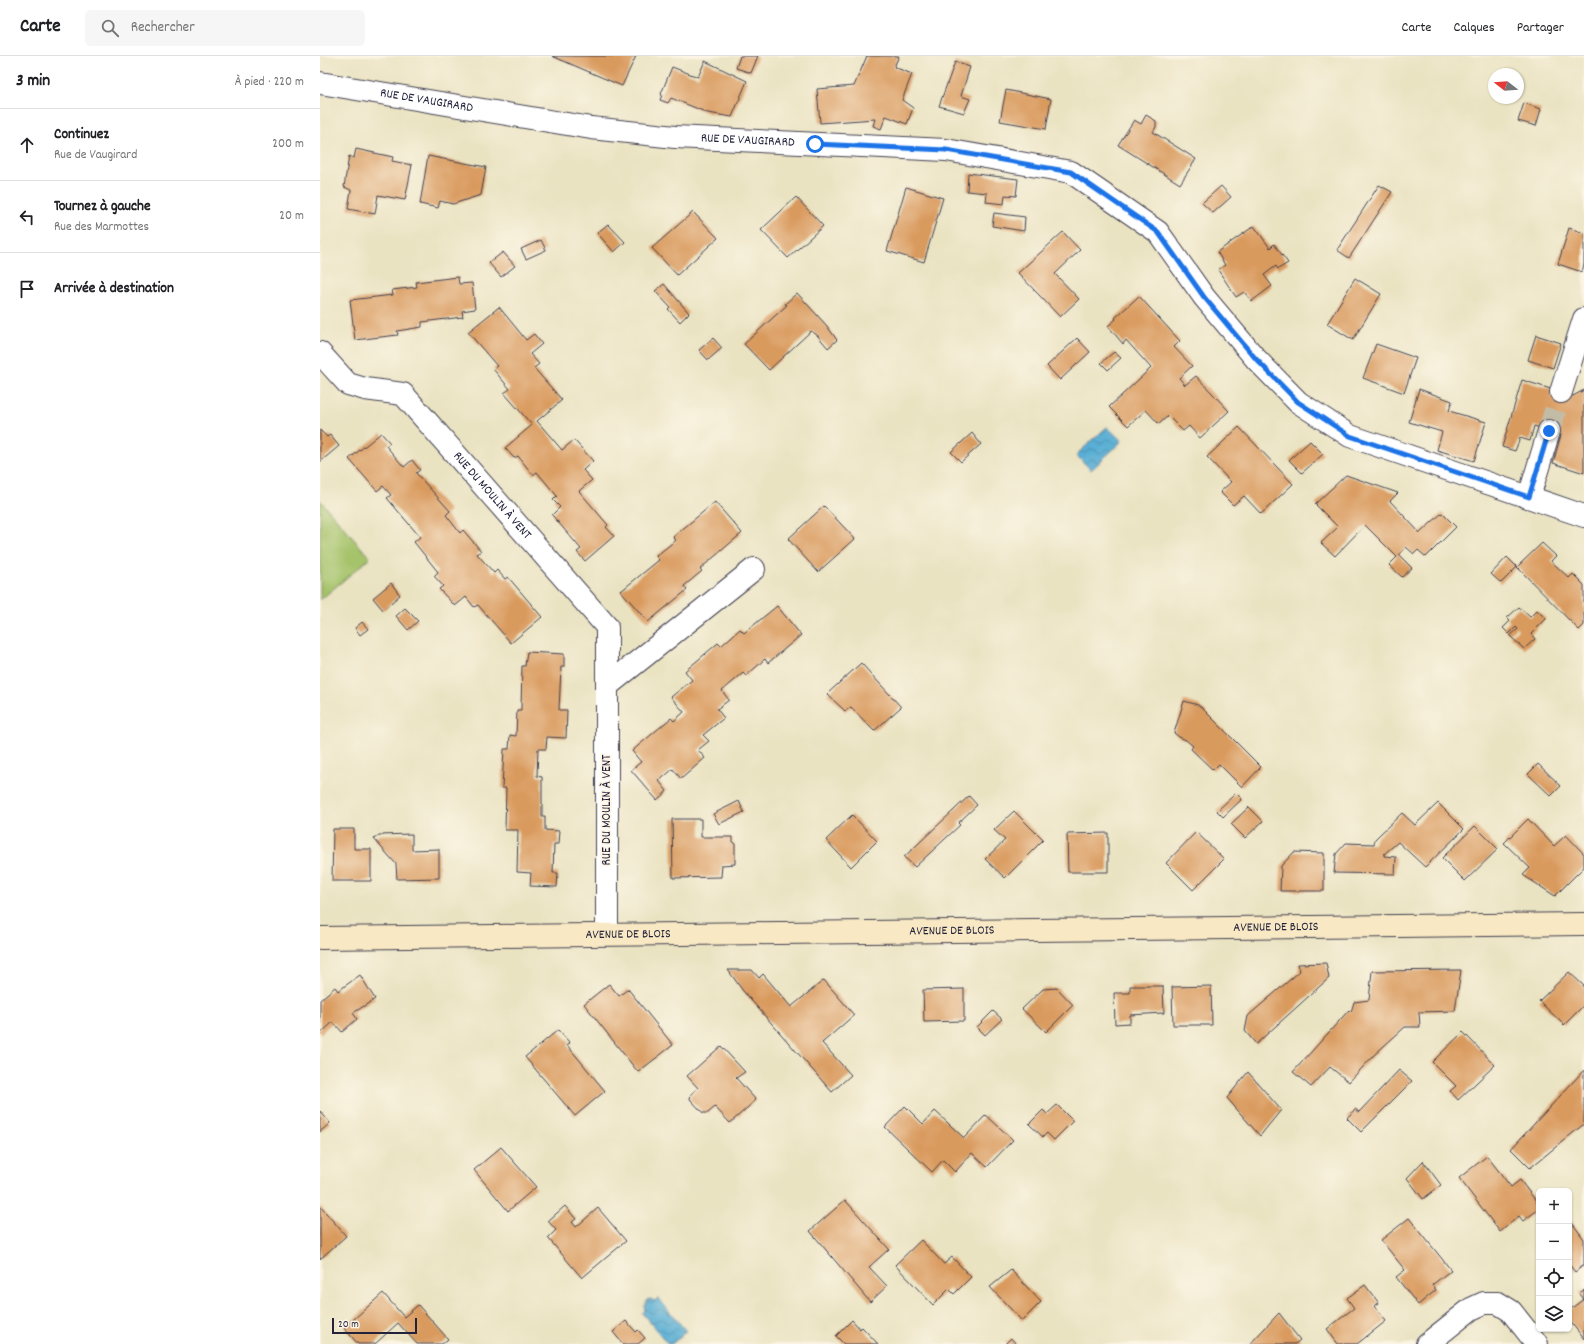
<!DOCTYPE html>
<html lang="fr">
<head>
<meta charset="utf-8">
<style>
	:root { --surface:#fff; --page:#f6f6f6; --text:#202124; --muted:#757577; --line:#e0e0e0 }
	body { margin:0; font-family:Dekko,sans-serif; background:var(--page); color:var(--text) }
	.controls { position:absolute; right:12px; bottom:12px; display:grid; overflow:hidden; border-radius:6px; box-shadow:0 1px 3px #0004 }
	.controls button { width:36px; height:36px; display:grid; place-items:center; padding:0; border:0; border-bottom:1px solid var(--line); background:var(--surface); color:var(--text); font:20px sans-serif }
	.compass { position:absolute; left:1168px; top:12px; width:36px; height:36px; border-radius:50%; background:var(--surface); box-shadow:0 1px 3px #0004; rotate:287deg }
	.scale { position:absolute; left:12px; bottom:10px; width:85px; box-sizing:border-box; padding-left:4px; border:2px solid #22223b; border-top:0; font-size:11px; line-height:14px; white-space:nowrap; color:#22223b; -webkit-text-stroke:3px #fcf5e5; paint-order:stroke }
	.stop { position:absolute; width:12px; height:12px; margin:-9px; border:3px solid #1a73e8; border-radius:50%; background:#fff }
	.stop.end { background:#1a73e8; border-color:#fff; box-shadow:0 1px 4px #0008 }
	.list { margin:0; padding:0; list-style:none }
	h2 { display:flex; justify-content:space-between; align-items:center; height:52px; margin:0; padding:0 16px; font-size:17px }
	h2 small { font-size:13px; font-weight:400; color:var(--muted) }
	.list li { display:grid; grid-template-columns:26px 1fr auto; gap:12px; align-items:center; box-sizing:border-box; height:72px; padding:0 16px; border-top:1px solid var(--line) }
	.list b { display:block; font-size:15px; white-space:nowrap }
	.list p { margin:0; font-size:13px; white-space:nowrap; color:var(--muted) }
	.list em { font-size:13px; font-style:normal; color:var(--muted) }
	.icon { flex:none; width:22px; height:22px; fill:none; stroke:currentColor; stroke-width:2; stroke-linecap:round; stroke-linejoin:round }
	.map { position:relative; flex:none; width:1264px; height:1288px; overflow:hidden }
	header { display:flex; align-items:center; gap:24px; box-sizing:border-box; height:56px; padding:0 20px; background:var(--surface); border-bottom:1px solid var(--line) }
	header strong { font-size:19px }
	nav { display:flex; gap:22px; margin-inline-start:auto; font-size:14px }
	.search { width:280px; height:36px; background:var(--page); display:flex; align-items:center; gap:10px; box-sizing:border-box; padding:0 14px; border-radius:6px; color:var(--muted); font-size:15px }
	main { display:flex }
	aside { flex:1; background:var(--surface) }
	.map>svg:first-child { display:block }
	.garden { fill:#a5c36b; stroke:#647253 }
	.water { fill:url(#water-waves); stroke:#3d6888 }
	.building { fill:#d99a5d }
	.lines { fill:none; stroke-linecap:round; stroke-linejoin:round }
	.minor-tunnel { stroke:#c2bca7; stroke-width:22; stroke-dasharray:22 11; stroke-linecap:butt }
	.minor-casing { stroke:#403f4f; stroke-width:24 }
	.secondary-casing { stroke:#403f4f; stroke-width:24 }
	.minor { stroke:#fff; stroke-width:22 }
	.secondary { stroke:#f8e8c3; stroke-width:22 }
	.route { stroke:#1a73e8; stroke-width:5 }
	.labels { text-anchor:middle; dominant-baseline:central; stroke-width:3.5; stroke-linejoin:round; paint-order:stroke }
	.street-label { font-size:13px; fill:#22223b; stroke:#fcf5e5 }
</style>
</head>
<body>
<header>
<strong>Carte</strong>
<div class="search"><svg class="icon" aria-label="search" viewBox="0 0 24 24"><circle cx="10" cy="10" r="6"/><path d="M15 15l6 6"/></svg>Rechercher</div>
<nav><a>Carte</a><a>Calques</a><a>Partager</a></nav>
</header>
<main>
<aside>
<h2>3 min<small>À pied · 220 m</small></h2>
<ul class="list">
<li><svg class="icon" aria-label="ahead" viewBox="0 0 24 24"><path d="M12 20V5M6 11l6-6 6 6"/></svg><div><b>Continuez</b><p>Rue de Vaugirard</p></div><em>200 m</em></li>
<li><svg class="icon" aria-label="left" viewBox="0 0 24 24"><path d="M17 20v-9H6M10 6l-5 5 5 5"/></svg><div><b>Tournez à gauche</b><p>Rue des Marmottes</p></div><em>20 m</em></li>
<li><svg class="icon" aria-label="arrive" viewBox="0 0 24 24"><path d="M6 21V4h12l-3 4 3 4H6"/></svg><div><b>Arrivée à destination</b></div></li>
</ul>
</aside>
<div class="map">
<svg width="1264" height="1288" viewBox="0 0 1264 1288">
	<defs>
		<pattern id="water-waves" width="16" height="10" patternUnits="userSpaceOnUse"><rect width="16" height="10" fill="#58aed4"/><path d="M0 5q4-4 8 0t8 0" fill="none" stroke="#488dad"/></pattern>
	</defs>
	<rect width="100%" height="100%" fill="#fcf5e5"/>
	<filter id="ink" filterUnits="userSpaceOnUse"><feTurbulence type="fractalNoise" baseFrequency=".025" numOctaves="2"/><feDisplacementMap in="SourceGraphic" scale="8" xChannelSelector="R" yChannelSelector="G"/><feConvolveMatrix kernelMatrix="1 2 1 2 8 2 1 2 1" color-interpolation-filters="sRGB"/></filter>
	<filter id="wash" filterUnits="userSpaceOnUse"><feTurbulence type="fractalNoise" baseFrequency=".012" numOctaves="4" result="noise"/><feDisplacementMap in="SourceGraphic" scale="16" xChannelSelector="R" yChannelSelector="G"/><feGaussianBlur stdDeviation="0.9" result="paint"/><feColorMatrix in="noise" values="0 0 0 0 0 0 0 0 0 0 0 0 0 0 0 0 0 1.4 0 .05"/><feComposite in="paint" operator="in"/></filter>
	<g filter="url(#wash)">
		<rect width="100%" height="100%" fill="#eae3c2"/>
		<path class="garden" d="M 0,444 L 50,502 L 0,544 Z"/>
		<g class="water">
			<path d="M 787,371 L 802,385 L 771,414 L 756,399 Z"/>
			<path d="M 338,1242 L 366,1275 L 352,1288 L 348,1288 L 322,1257 L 325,1254 L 324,1251 L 327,1244 L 330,1243 L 335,1245 Z"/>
		</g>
		<g id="blocks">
			<g class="building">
				<path d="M 232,0 L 316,0 L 302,30 Z"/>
				<path d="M 420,0 L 438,0 L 431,17 L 416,12 Z"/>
				<path d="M 547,0 L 579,0 L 574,11 L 592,18 L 582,44 L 593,52 L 587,68 L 566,60 L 561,73 L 553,70 L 555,63 L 500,67 L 497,33 L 534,30 Z"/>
				<path d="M 385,5 L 427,25 L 412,61 L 388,57 L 351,42 L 348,47 L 340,44 L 342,39 L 341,38 L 352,11 L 378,21 Z"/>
				<path d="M 635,6 L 650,11 L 641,40 L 650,43 L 644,57 L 619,50 Z"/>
				<path d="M 686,34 L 731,43 L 726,73 L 680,65 Z"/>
				<path d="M 1204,47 L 1221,53 L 1216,70 L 1198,65 Z"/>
				<path d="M 826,59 L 836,65 L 836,71 L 833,76 L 876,103 L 860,128 L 798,89 L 814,64 L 821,68 Z"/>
				<path d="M 36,93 L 73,101 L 72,105 L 92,109 L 85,144 L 58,139 L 55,158 L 28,153 L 31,134 L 24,131 L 29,100 L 34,102 Z"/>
				<path d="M 108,100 L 166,111 L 161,139 L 133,148 L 120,145 L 118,152 L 100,148 Z"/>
				<path d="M 648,117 L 698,123 L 696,140 L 685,139 L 684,148 L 666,146 L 667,137 L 647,135 Z"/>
				<path d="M 1059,129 L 1072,136 L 1029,202 L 1017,194 Z"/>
				<path d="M 901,130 L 911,141 L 893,157 L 882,147 Z"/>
				<path d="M 586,131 L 623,142 L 604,206 L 567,195 Z"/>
				<path d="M 476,141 L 503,170 L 468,202 L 441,174 Z"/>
				<path d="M 373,156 L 398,182 L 357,219 L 332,192 Z"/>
				<path d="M 674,157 L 705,161 L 704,175 L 672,170 Z"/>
				<path d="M 288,168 L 305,186 L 294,196 L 277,177 Z"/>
				<path d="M 934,170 L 950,192 L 954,188 L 968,207 L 958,213 L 956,210 L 944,219 L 952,230 L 932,245 L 924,236 L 916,241 L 898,214 L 905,209 L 897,196 Z"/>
				<path d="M 1249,172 L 1264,177 L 1264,208 L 1262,216 L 1238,208 Z"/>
				<path d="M 743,176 L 760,194 L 735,218 L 759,243 L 740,261 L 698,217 Z"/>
				<path d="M 221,184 L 226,194 L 206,203 L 201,193 Z"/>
				<path d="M 183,196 L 195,210 L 181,221 L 169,207 Z"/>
				<path d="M 138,221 L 139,228 L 152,227 L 155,253 L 142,255 L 143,261 L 102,266 L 102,271 L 77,275 L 78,279 L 35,284 L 30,244 L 73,239 L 72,234 L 97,231 L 96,226 Z"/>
				<path d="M 1035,222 L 1061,238 L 1033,284 L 1007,268 Z"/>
				<path d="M 344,228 L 369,257 L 360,266 L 348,253 L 350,251 L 335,235 Z"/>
				<path d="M 477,237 L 507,270 L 517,284 L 508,292 L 497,279 L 491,275 L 449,314 L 424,288 L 467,249 L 465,248 Z"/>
				<path d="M 819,240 L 860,285 L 854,291 L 872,310 L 859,322 L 865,329 L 876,320 L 909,355 L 880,382 L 869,370 L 863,375 L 848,360 L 839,368 L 826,354 L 808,370 L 789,351 L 831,312 L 806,284 L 803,288 L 788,270 L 796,263 L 795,262 Z"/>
				<path d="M 179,251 L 206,284 L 214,278 L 222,288 L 210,298 L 219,308 L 214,312 L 242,344 L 217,365 L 242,394 L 254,384 L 273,405 L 263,414 L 272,424 L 259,435 L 288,469 L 286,471 L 294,480 L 265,505 L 257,496 L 261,493 L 232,459 L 240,451 L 233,444 L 237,440 L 217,416 L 213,419 L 198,400 L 194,402 L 185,392 L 212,369 L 184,337 L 190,333 L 173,313 L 177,310 L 148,276 Z"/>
				<path d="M 1216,279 L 1241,287 L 1233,312 L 1208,304 Z"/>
				<path d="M 393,282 L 402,292 L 388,304 L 379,294 Z"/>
				<path d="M 757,282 L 770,296 L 740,324 L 727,310 Z"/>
				<path d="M 1056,288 L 1096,302 L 1084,337 L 1043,322 Z"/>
				<path d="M 794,296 L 801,302 L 788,314 L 781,307 Z"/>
				<path d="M 1202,324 L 1253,340 L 1264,334 L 1264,417 L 1233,407 L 1241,379 L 1214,370 L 1210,385 L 1200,382 L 1195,395 L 1182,391 Z"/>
				<path d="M 1099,333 L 1132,345 L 1129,355 L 1166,366 L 1154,405 L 1117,394 L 1122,376 L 1089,366 Z"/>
				<path d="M 919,371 L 973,428 L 941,458 L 924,440 L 913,449 L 900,436 L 911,426 L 887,401 Z"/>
				<path d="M 0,374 L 7,381 L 10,379 L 19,390 L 0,406 Z"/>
				<path d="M 61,377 L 70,387 L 66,390 L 84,411 L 92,404 L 100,414 L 96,417 L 130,455 L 126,459 L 140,477 L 143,474 L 161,495 L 157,498 L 174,517 L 177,514 L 185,523 L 188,521 L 222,561 L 191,587 L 158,549 L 154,551 L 146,541 L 135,550 L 119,533 L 123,530 L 114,520 L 118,516 L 94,486 L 100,481 L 67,442 L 71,439 L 63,430 L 57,435 L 29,403 Z"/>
				<path d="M 652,377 L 661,388 L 641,406 L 631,396 Z"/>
				<path d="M 990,385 L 1003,398 L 982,417 L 969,404 Z"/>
				<path d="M 1026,419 L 1078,437 L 1070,445 L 1100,477 L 1122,457 L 1136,471 L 1106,501 L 1098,494 L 1094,498 L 1086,491 L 1079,499 L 1092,512 L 1082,521 L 1069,509 L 1077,501 L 1045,469 L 1015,500 L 1001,487 L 1018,471 L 995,448 Z"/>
				<path d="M 395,446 L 422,477 L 380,513 L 382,515 L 364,530 L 367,534 L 328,566 L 301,535 L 339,504 L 336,500 L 356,484 L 353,481 Z"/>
				<path d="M 504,450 L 535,483 L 498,516 L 468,483 Z"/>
				<path d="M 1222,487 L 1236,500 L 1231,505 L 1249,522 L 1253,518 L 1264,529 L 1264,569 L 1259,574 L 1197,511 Z"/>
				<path d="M 1187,501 L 1197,511 L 1181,527 L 1171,518 Z"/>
				<path d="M 71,527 L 80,539 L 63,554 L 53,542 Z"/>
				<path d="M 457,550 L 481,579 L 448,607 L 445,603 L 426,620 L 423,617 L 402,635 L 409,644 L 397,653 L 404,662 L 383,679 L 389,685 L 378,694 L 385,702 L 361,723 L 353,713 L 339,725 L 347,735 L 337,744 L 311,714 L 321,706 L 312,695 L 351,662 L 354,665 L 364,656 L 351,641 L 372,624 L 365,615 L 398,587 L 401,590 L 420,573 L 424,577 Z"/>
				<path d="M 1199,551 L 1210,561 L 1217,554 L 1226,563 L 1211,578 L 1215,583 L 1204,593 L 1190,580 L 1198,573 L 1196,571 L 1189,578 L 1183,572 L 1190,565 L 1187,562 Z"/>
				<path d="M 85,552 L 98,565 L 88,574 L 76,560 Z"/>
				<path d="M 42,566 L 48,573 L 40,579 L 35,572 Z"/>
				<path d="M 207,596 L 244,598 L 244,611 L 241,611 L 239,654 L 247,654 L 246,682 L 227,681 L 226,693 L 218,693 L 217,720 L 222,721 L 222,761 L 225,761 L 225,774 L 239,775 L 238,788 L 234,788 L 233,817 L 238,817 L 237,831 L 210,830 L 211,817 L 197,816 L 198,774 L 185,774 L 186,732 L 182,732 L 184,693 L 189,693 L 190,679 L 196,680 L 197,654 L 201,654 L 202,610 L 205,610 Z"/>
				<path d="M 541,607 L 581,651 L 554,675 L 531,651 L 525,655 L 507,638 Z"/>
				<path d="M 864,645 L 878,649 L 882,652 L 941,711 L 922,731 L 899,708 L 893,714 L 871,693 L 873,690 L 866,684 L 859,681 L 854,677 Z"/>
				<path d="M 1218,708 L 1241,730 L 1231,740 L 1208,718 Z"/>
				<path d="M 916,737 L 922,743 L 903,761 L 897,755 Z"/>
				<path d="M 649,740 L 657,749 L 638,767 L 640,769 L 595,811 L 584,801 Z"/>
				<path d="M 419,745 L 424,756 L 399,768 L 393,758 Z"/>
				<path d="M 1118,747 L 1144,773 L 1105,811 L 1078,786 L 1064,798 L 1064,800 L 1076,801 L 1075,818 L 1014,817 L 1016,798 L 1026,787 L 1054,788 L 1055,783 L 1082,757 L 1095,769 Z"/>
				<path d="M 929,751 L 943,765 L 925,782 L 911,768 Z"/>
				<path d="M 694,755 L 723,784 L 685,822 L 665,803 L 685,784 L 674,774 Z"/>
				<path d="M 532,759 L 557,785 L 531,811 L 506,784 Z"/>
				<path d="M 352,763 L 381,763 L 381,781 L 413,781 L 413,787 L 415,787 L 415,808 L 402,809 L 401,821 L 353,822 Z"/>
				<path d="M 1208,763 L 1234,790 L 1246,779 L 1264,798 L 1264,811 L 1235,840 L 1203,819 L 1210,812 L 1184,787 Z"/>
				<path d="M 1155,770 L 1178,793 L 1145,825 L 1122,802 Z"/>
				<path d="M 13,773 L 34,773 L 34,793 L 51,793 L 51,825 L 12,825 Z"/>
				<path d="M 876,776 L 904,803 L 873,834 L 846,807 Z"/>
				<path d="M 788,777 L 788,816 L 748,816 L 747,778 Z"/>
				<path d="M 92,778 L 92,794 L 119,793 L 119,822 L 77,823 L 76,808 L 54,783 L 59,779 Z"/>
				<path d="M 974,796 L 1004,797 L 1004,835 L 960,835 L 961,810 Z"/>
				<path d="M 1006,907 L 1009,922 L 936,988 L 925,975 L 928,960 L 980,915 L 978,908 Z"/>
				<path d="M 408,914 L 432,914 L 439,922 L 443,918 L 471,951 L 504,924 L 534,959 L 502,987 L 531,1019 L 512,1036 L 423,935 Z"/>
				<path d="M 1141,914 L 1135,955 L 1099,956 L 1100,971 L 1085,971 L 1054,999 L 1029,1026 L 1010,1011 L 991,1031 L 973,1016 L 1029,954 L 1031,956 L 1034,946 L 1049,944 L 1052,915 Z"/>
				<path d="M 1249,916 L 1264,930 L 1264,949 L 1244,969 L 1219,945 Z"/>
				<path d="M 40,919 L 55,943 L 33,957 L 37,963 L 22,976 L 13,966 L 0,978 L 0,944 L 15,931 L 18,935 Z"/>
				<path d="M 289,928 L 299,940 L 308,933 L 353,989 L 318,1016 L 264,948 Z"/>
				<path d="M 810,930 L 843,930 L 844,957 L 810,959 L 810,967 L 795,968 L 794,937 L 810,937 Z"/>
				<path d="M 891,930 L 892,969 L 853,969 L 852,931 Z"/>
				<path d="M 737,932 L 753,949 L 726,976 L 702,953 L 723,933 Z"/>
				<path d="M 644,933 L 644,965 L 604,966 L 603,934 Z"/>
				<path d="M 673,955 L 682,963 L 665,979 L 657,971 Z"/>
				<path d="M 238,974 L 250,987 L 247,989 L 285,1035 L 255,1060 L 205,1001 Z"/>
				<path d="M 1143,976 L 1175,1009 L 1138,1044 L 1130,1035 L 1136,1030 L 1112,1006 Z"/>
				<path d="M 401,990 L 425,1016 L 416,1022 L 436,1044 L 410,1067 L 395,1051 L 388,1057 L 383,1057 L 370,1043 L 371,1038 L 378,1032 L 367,1020 Z"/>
				<path d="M 1079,1014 L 1092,1025 L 1041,1076 L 1027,1062 L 1035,1053 L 1039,1056 Z"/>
				<path d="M 1264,1014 L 1264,1068 L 1210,1112 L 1191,1093 Z"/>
				<path d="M 928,1016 L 961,1054 L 940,1080 L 907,1042 Z"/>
				<path d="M 737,1049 L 753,1065 L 734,1084 L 727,1077 L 723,1081 L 709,1068 L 723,1054 L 727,1058 Z"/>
				<path d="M 585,1050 L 603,1068 L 615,1055 L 644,1082 L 666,1059 L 693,1084 L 667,1111 L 652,1097 L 635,1116 L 623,1104 L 612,1116 L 565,1071 Z"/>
				<path d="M 0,1055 L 10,1067 L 0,1076 Z"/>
				<path d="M 181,1091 L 216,1131 L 188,1155 L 154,1114 Z"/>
				<path d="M 1167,1100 L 1191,1131 L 1200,1124 L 1219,1149 L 1219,1153 L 1203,1165 L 1199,1160 L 1180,1176 L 1139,1122 Z"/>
				<path d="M 1103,1105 L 1121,1129 L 1103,1143 L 1087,1122 Z"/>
				<path d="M 525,1144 L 569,1193 L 549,1211 L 567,1230 L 550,1246 L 490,1175 Z"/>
				<path d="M 0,1150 L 26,1180 L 0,1203 Z"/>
				<path d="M 245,1150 L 256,1163 L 252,1166 L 256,1171 L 278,1152 L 306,1185 L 262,1222 L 228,1182 L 236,1174 L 228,1165 Z"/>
				<path d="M 1089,1162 L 1131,1214 L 1112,1229 L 1116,1234 L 1098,1249 L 1076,1221 L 1085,1214 L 1061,1184 Z"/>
				<path d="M 1249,1163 L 1264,1183 L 1264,1209 L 1255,1216 L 1249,1208 Z"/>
				<path d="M 601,1184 L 624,1208 L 632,1201 L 651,1221 L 634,1238 L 629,1233 L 613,1249 L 575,1209 Z"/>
				<path d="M 691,1214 L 721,1246 L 702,1265 L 670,1231 Z"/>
				<path d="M 1045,1229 L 1059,1247 L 1054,1250 L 1066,1265 L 1037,1288 L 1018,1288 L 1007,1273 L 1034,1252 L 1027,1242 Z"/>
				<path d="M 1264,1234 L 1264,1283 L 1249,1264 L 1249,1254 L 1264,1243 L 1259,1237 Z"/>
				<path d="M 63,1237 L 84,1261 L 98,1249 L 128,1283 L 122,1288 L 97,1288 L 78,1267 L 55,1288 L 38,1288 L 24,1272 Z"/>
				<path d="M 959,1257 L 980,1284 L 975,1288 L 930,1288 Z"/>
				<path d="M 532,1264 L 540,1273 L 542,1271 L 558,1288 L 524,1288 L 516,1280 Z"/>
				<path d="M 306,1265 L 316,1276 L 318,1274 L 325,1282 L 318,1288 L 303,1288 L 293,1276 Z"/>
				<path d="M 691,1282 L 696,1288 L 685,1288 Z"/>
			</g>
		</g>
	</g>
	<g filter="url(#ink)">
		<use href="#blocks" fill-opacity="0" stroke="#403f4f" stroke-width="1"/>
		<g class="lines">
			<path class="minor-tunnel" d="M 1229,375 L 1241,336"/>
			<g class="minor-casing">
				<g id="minor">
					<path id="s1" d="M 0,27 L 271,72 L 355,81 L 626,94 L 751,116 L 838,176 L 884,241 L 936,303 L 978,346 L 1030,380 L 1264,460"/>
					<path id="s2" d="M 0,297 L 28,328 L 45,333 L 83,338 L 287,571 L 287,878"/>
					<path d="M 1241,336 L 1264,263"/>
					<path d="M 1209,441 L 1229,375"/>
					<path d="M 287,630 L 434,513"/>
					<path d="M 1107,1288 L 1151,1253 L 1164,1247 L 1178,1247 L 1191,1255 L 1217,1288"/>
				</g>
			</g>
			<g class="secondary-casing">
				<g id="secondary">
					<path id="s3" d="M 0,882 L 1264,868"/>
				</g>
			</g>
			<use href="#minor" class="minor"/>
			<use href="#secondary" class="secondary"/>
		</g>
	</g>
	<g class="lines" filter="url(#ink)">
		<path class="route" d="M 495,88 L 626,94 L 751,116 L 838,176 L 884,241 L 936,303 L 978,346 L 1030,380 L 1209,441 L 1229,375"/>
	</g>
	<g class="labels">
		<g class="street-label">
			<text stroke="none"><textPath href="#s1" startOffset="108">RUE DE VAUGIRARD</textPath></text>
			<text stroke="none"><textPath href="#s1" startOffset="432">RUE DE VAUGIRARD</textPath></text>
			<text stroke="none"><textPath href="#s2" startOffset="233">RUE DU MOULIN À VENT</textPath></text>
			<text transform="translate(287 754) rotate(-90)">RUE DU MOULIN À VENT</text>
			<text stroke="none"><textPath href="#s3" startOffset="956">AVENUE DE BLOIS</textPath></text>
			<text stroke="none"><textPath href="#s3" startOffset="632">AVENUE DE BLOIS</textPath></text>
			<text stroke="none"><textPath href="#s3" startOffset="308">AVENUE DE BLOIS</textPath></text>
		</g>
	</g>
</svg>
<div class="controls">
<button>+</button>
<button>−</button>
<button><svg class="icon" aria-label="locate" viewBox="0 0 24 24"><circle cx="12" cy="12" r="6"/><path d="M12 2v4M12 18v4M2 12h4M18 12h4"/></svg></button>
<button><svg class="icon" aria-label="layers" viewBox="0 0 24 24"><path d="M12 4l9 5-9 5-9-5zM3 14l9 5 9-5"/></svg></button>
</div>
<svg class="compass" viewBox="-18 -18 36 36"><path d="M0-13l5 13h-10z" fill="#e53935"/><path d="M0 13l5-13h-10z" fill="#757577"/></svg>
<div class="scale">20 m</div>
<div class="stop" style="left:495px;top:88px"></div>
<div class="stop end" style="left:1229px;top:375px"></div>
</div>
</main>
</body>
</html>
